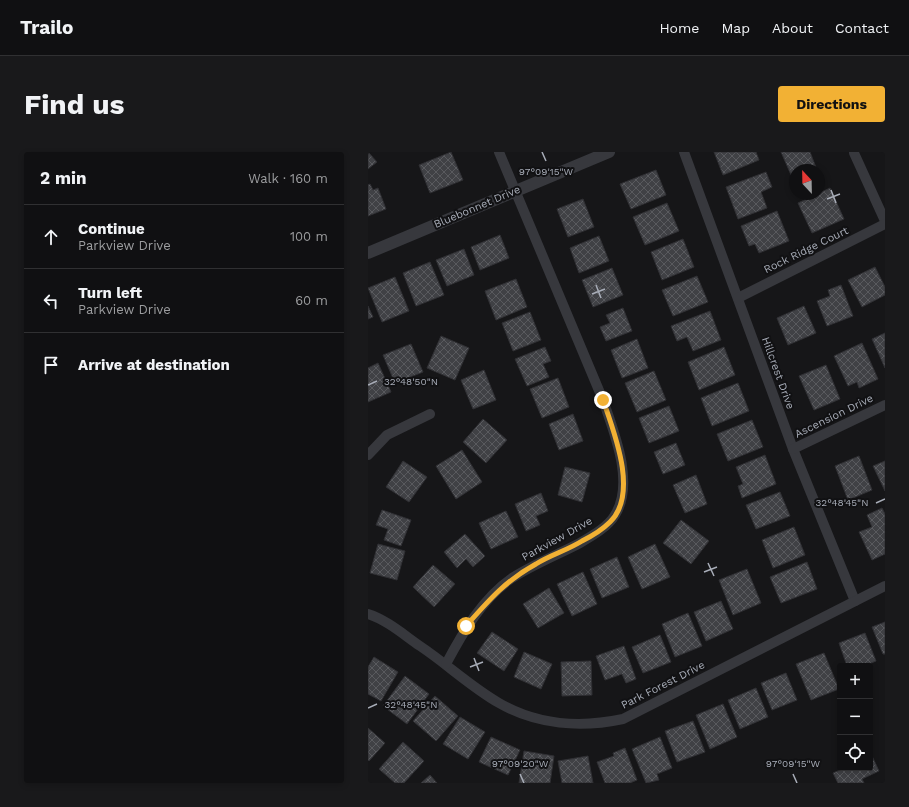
<!DOCTYPE html>
<html lang="en">
<head>
<meta charset="utf-8">
<style>
	:root { --surface:#101012; --page:#19191b; --text:#f1f3f6; --muted:#9c9d9f; --line:#303032; --accent:#f2b134 }
	body { margin:0; font-family:"Work Sans",sans-serif; background:var(--page); color:var(--text) }
	.controls { position:absolute; right:12px; bottom:12px; display:grid; overflow:hidden; border-radius:4px; box-shadow:0 2px 6px #0003 }
	.controls button { width:36px; height:36px; display:grid; place-items:center; padding:0; border:0; border-bottom:1px solid var(--line); background:var(--surface); color:var(--text); font:20px sans-serif }
	.compass { position:absolute; left:421px; top:12px; width:36px; height:36px; border-radius:50%; background:var(--surface); box-shadow:0 2px 6px #0003; rotate:338deg }
	.stop { position:absolute; width:12px; height:12px; margin:-9px; border:3px solid #f2b134; border-radius:50%; background:#fff }
	.stop.end { background:#f2b134; border-color:#fff; box-shadow:0 1px 4px #0008 }
	.list { margin:0; padding:0; list-style:none }
	h2 { display:flex; justify-content:space-between; align-items:center; height:52px; margin:0; padding:0 16px; font-size:17px }
	h2 small { font-size:13px; font-weight:400; color:var(--muted) }
	.list li { display:grid; grid-template-columns:26px 1fr auto; gap:12px; align-items:center; box-sizing:border-box; height:64px; padding:0 16px; border-top:1px solid var(--line) }
	.list b { display:block; font-size:15px; white-space:nowrap }
	.list p { margin:0; font-size:13px; white-space:nowrap; color:var(--muted) }
	.list em { font-size:13px; font-style:normal; color:var(--muted) }
	.icon { flex:none; width:22px; height:22px; fill:none; stroke:currentColor; stroke-width:2; stroke-linecap:round; stroke-linejoin:round }
	.map { position:relative; flex:none; width:517px; height:631px; overflow:hidden; border-radius:4px }
	header { display:flex; align-items:center; gap:24px; box-sizing:border-box; height:56px; padding:0 20px; background:var(--surface); border-bottom:1px solid var(--line) }
	header strong { font-size:19px }
	nav { display:flex; gap:22px; margin-inline-start:auto; font-size:14px }
	.intro { display:flex; align-items:center; justify-content:space-between; box-sizing:border-box; height:96px; padding:0 24px }
	h1 { margin:0; font-size:28px }
	.button { padding:10px 18px; border-radius:4px; background:var(--accent); color:#111; font-size:14px; font-weight:700 }
	main { display:flex; gap:24px; padding:0 24px }
	aside { flex:1; background:var(--surface); border-radius:4px; box-shadow:0 2px 6px #0003 }
	.map>svg:first-child { display:block }
	.building { fill:url(#building-cross-hatch); stroke:#303034 }
	.lines { fill:none; stroke-linecap:round; stroke-linejoin:round }
	.minor { stroke:#37383d; stroke-width:10 }
	.tertiary { stroke:#37383d; stroke-width:12 }
	.route { stroke:#f2b134; stroke-width:5 }
	.ticks { fill:none; stroke:#a8adb8; stroke-width:1.5 }
	.labels { text-anchor:middle; dominant-baseline:central; stroke-width:4; stroke-linejoin:round; paint-order:stroke }
	.street-label { font-size:11px; fill:#a8adb8; stroke:#111113 }
	.ticks-label { font-size:10px; text-anchor:middle; fill:#a8adb8; stroke:#111113; stroke-width:4; stroke-linejoin:round; paint-order:stroke }
</style>
</head>
<body>
<header>
<strong>Trailo</strong>
<nav><a>Home</a><a>Map</a><a>About</a><a>Contact</a></nav>
</header>
<div class="intro"><h1>Find us</h1><a class="button">Directions</a></div>
<main>
<aside>
<h2>2 min<small>Walk · 160 m</small></h2>
<ul class="list">
<li><svg class="icon" aria-label="ahead" viewBox="0 0 24 24"><path d="M12 20V5M6 11l6-6 6 6"/></svg><div><b>Continue</b><p>Parkview Drive</p></div><em>100 m</em></li>
<li><svg class="icon" aria-label="left" viewBox="0 0 24 24"><path d="M17 20v-9H6M10 6l-5 5 5 5"/></svg><div><b>Turn left</b><p>Parkview Drive</p></div><em>60 m</em></li>
<li><svg class="icon" aria-label="arrive" viewBox="0 0 24 24"><path d="M6 21V4h12l-3 4 3 4H6"/></svg><div><b>Arrive at destination</b></div></li>
</ul>
</aside>
<div class="map">
<svg width="517" height="631" viewBox="0 0 517 631">
	<defs>
		<pattern id="building-cross-hatch" width="8" height="8" patternUnits="userSpaceOnUse"><rect width="8" height="8" fill="#404145"/><path d="M0 0l8 8M0 8l8-8" fill="none" stroke="#595a5e"/></pattern>
	</defs>
	<rect width="100%" height="100%" fill="#161618"/>
	<g class="building">
		<path d="M 0,0 L 9,10 L 0,17 Z"/>
		<path d="M 83,0 L 95,28 L 62,41 L 51,13 Z"/>
		<path d="M 346,0 L 388,0 L 391,8 L 355,23 Z"/>
		<path d="M 413,0 L 442,0 L 449,18 L 427,18 L 427,32 Z"/>
		<path d="M 288,18 L 298,43 L 263,57 L 252,32 Z"/>
		<path d="M 398,20 L 404,35 L 393,40 L 399,56 L 370,67 L 358,35 Z"/>
		<path d="M 2,32 L 5,38 L 10,36 L 18,57 L 0,64 L 0,33 Z"/>
		<path d="M 462,36 L 476,67 L 444,81 L 430,51 Z"/>
		<path d="M 215,47 L 226,75 L 200,85 L 189,57 Z"/>
		<path d="M 299,51 L 311,79 L 277,93 L 265,65 Z"/>
		<path d="M 409,59 L 421,89 L 391,101 L 387,92 L 381,94 L 373,74 Z"/>
		<path d="M 132,83 L 141,106 L 112,118 L 103,95 Z"/>
		<path d="M 231,84 L 241,109 L 211,121 L 202,96 Z"/>
		<path d="M 315,87 L 326,115 L 294,128 L 283,100 Z"/>
		<path d="M 96,97 L 106,123 L 79,134 L 68,108 Z"/>
		<path d="M 62,110 L 76,143 L 48,154 L 35,121 Z"/>
		<path d="M 507,115 L 517,135 L 517,143 L 494,155 L 480,128 Z"/>
		<path d="M 244,116 L 255,143 L 225,155 L 214,128 Z"/>
		<path d="M 329,124 L 340,150 L 305,164 L 294,138 Z"/>
		<path d="M 27,125 L 41,159 L 14,170 L 0,136 Z"/>
		<path d="M 148,127 L 159,155 L 128,168 L 117,139 Z"/>
		<path d="M 473,133 L 485,164 L 459,174 L 449,149 L 462,144 L 460,138 Z"/>
		<path d="M 0,154 L 5,165 L 0,167 Z"/>
		<path d="M 436,154 L 448,181 L 420,193 L 409,166 Z"/>
		<path d="M 255,156 L 264,179 L 238,189 L 232,175 L 242,171 L 238,163 Z"/>
		<path d="M 342,159 L 353,188 L 325,199 L 319,185 L 309,189 L 303,174 Z"/>
		<path d="M 162,160 L 173,188 L 145,199 L 134,171 Z"/>
		<path d="M 517,181 L 517,216 L 504,187 Z"/>
		<path d="M 73,184 L 101,196 L 87,228 L 59,216 Z"/>
		<path d="M 269,187 L 280,216 L 254,226 L 243,198 Z"/>
		<path d="M 494,191 L 510,227 L 491,236 L 489,230 L 480,234 L 466,204 Z"/>
		<path d="M 43,192 L 55,220 L 27,231 L 15,203 Z"/>
		<path d="M 177,195 L 183,209 L 175,212 L 181,225 L 159,234 L 147,207 Z"/>
		<path d="M 356,195 L 367,223 L 331,238 L 320,210 Z"/>
		<path d="M 10,211 L 23,240 L 0,250 L 0,216 Z"/>
		<path d="M 458,213 L 472,247 L 446,258 L 431,224 Z"/>
		<path d="M 116,218 L 128,248 L 105,257 L 93,228 Z"/>
		<path d="M 286,219 L 298,248 L 269,260 L 257,231 Z"/>
		<path d="M 190,226 L 201,255 L 174,266 L 162,237 Z"/>
		<path d="M 370,231 L 381,259 L 344,274 L 333,246 Z"/>
		<path d="M 301,254 L 311,279 L 281,291 L 271,266 Z"/>
		<path d="M 205,262 L 215,289 L 191,298 L 181,272 Z"/>
		<path d="M 115,267 L 139,288 L 118,311 L 95,290 Z"/>
		<path d="M 384,268 L 395,295 L 360,309 L 349,282 Z"/>
		<path d="M 308,291 L 317,313 L 295,322 L 286,300 Z"/>
		<path d="M 94,298 L 114,330 L 88,347 L 68,314 Z"/>
		<path d="M 397,303 L 408,332 L 374,346 L 370,334 L 375,332 L 368,315 Z"/>
		<path d="M 491,304 L 504,338 L 480,348 L 467,314 Z"/>
		<path d="M 35,309 L 59,325 L 41,350 L 18,335 Z"/>
		<path d="M 517,309 L 517,339 L 505,314 Z"/>
		<path d="M 197,315 L 222,321 L 214,350 L 190,343 Z"/>
		<path d="M 328,323 L 339,352 L 317,361 L 305,333 Z"/>
		<path d="M 412,340 L 422,364 L 388,377 L 378,353 Z"/>
		<path d="M 173,341 L 180,359 L 168,364 L 172,373 L 158,379 L 147,352 Z"/>
		<path d="M 514,356 L 517,362 L 517,402 L 504,408 L 491,380 L 504,375 L 499,363 Z"/>
		<path d="M 14,358 L 43,368 L 33,394 L 16,388 L 20,377 L 8,373 Z"/>
		<path d="M 138,359 L 150,385 L 123,397 L 111,371 Z"/>
		<path d="M 313,368 L 341,389 L 323,412 L 295,391 Z"/>
		<path d="M 426,375 L 437,403 L 405,416 L 394,388 Z"/>
		<path d="M 97,382 L 117,404 L 105,415 L 98,407 L 89,416 L 76,400 Z"/>
		<path d="M 10,392 L 37,399 L 29,428 L 2,421 Z"/>
		<path d="M 287,392 L 302,425 L 274,437 L 260,405 Z"/>
		<path d="M 249,405 L 261,435 L 234,446 L 222,417 Z"/>
		<path d="M 439,410 L 449,437 L 413,451 L 402,425 Z"/>
		<path d="M 65,413 L 87,432 L 66,455 L 45,435 Z"/>
		<path d="M 379,417 L 393,451 L 365,463 L 351,428 Z"/>
		<path d="M 215,420 L 229,452 L 204,464 L 189,432 Z"/>
		<path d="M 181,436 L 196,461 L 170,476 L 155,452 Z"/>
		<path d="M 353,449 L 365,477 L 338,489 L 326,460 Z"/>
		<path d="M 320,461 L 334,494 L 307,505 L 294,472 Z"/>
		<path d="M 517,470 L 517,502 L 515,502 L 504,475 Z"/>
		<path d="M 124,480 L 150,497 L 136,519 L 109,501 Z"/>
		<path d="M 497,481 L 508,509 L 496,514 L 479,514 L 471,491 Z"/>
		<path d="M 292,483 L 303,510 L 275,521 L 264,495 Z"/>
		<path d="M 256,494 L 268,527 L 258,531 L 254,522 L 237,528 L 228,504 Z"/>
		<path d="M 156,500 L 184,512 L 173,537 L 146,525 Z"/>
		<path d="M 456,501 L 471,537 L 443,548 L 428,512 Z"/>
		<path d="M 6,505 L 30,520 L 13,549 L 0,542 L 0,515 Z"/>
		<path d="M 223,509 L 224,543 L 194,544 L 193,510 Z"/>
		<path d="M 418,521 L 429,548 L 404,558 L 393,531 Z"/>
		<path d="M 37,524 L 61,542 L 39,572 L 15,554 Z"/>
		<path d="M 388,536 L 400,565 L 372,577 L 360,548 Z"/>
		<path d="M 67,544 L 90,564 L 68,589 L 45,569 Z"/>
		<path d="M 355,552 L 369,585 L 342,597 L 328,563 Z"/>
		<path d="M 92,565 L 117,580 L 100,607 L 75,592 Z"/>
		<path d="M 325,569 L 337,600 L 309,610 L 297,579 Z"/>
		<path d="M 0,576 L 17,591 L 1,609 L 0,608 Z"/>
		<path d="M 123,585 L 152,598 L 140,623 L 111,610 Z"/>
		<path d="M 292,585 L 304,616 L 289,622 L 291,628 L 278,631 L 264,597 Z"/>
		<path d="M 35,590 L 56,609 L 36,631 L 27,631 L 11,617 Z"/>
		<path d="M 257,596 L 269,628 L 262,631 L 237,631 L 229,610 L 246,604 L 245,601 Z"/>
		<path d="M 156,599 L 186,604 L 182,631 L 151,631 Z"/>
		<path d="M 220,604 L 225,631 L 194,631 L 190,609 Z"/>
		<path d="M 504,604 L 511,619 L 494,627 L 496,631 L 470,631 L 465,621 L 477,616 L 502,616 L 502,605 Z"/>
		<path d="M 62,623 L 69,631 L 53,631 Z"/>
	</g>
	<g class="lines">
		<g class="minor">
			<path d="M 316,0 L 425,297 L 487,449"/>
			<path d="M 486,1 L 517,69"/>
			<path d="M 370,146 L 517,72"/>
			<path d="M 425,297 L 517,253"/>
			<path d="M 0,303 L 19,283 L 62,262"/>
			<path d="M 0,462 C 19,468 36,483 52,494 C 79,512 103,535 131,551 C 169,573 213,576 255,567 L 517,434"/>
			<path d="M 78,512 C 95,480 114,447 144,426 C 166,412 189,403 212,391 C 224,384 240,375 247,363 C 267,331 246,280 235,248 L 131,0"/>
		</g>
		<path class="tertiary" d="M 0,101 L 241,0"/>
	</g>
	<g class="lines">
		<path class="route" d="M 98,474 C 121,448 137,429 168,412 C 182,403 200,398 214,389 C 224,384 234,378 242,370 C 271,342 246,280 235,248"/>
	</g>
	<path class="ticks" d="M 174,0 L 178,9M 463,38 L 468,51M 459,47 L 472,42M 228,133 L 233,146M 224,142 L 237,137M 0,233 L 9,229M 508,351 L 517,347M 340,411 L 346,424M 336,420 L 349,415M 106,506 L 111,519M 102,515 L 115,510M 0,556 L 9,552M 152,622 L 156,631M 425,622 L 429,631"/>
	<g class="labels">
		<g class="street-label">
			<text transform="translate(109 55) rotate(-23)">Bluebonnet Drive</text>
			<text transform="translate(438 98) rotate(-26)">Rock Ridge Court</text>
			<text transform="translate(410 221) rotate(70)">Hillcrest Drive</text>
			<text transform="translate(466 264) rotate(-26)">Ascension Drive</text>
			<text transform="translate(189 387) rotate(-29)">Parkview Drive</text>
			<text transform="translate(295 533) rotate(-27)">Park Forest Drive</text>
		</g>
	</g>
	<g class="ticks-label">
		<text x="178" y="23">97°09'15"W</text>
		<text x="43" y="233">32°48'50"N</text>
		<text x="474" y="354">32°48'45"N</text>
		<text x="43" y="556">32°48'45"N</text>
		<text x="152" y="615">97°09'20"W</text>
		<text x="425" y="615">97°09'15"W</text>
	</g>
</svg>
<div class="controls">
<button>+</button>
<button>−</button>
<button><svg class="icon" aria-label="locate" viewBox="0 0 24 24"><circle cx="12" cy="12" r="6"/><path d="M12 2v4M12 18v4M2 12h4M18 12h4"/></svg></button>
</div>
<svg class="compass" viewBox="-18 -18 36 36"><path d="M0-13l5 13h-10z" fill="#e53935"/><path d="M0 13l5-13h-10z" fill="#9c9d9f"/></svg>
<div class="stop" style="left:98px;top:474px"></div>
<div class="stop end" style="left:235px;top:248px"></div>
</div>
</main>
</body>
</html>
